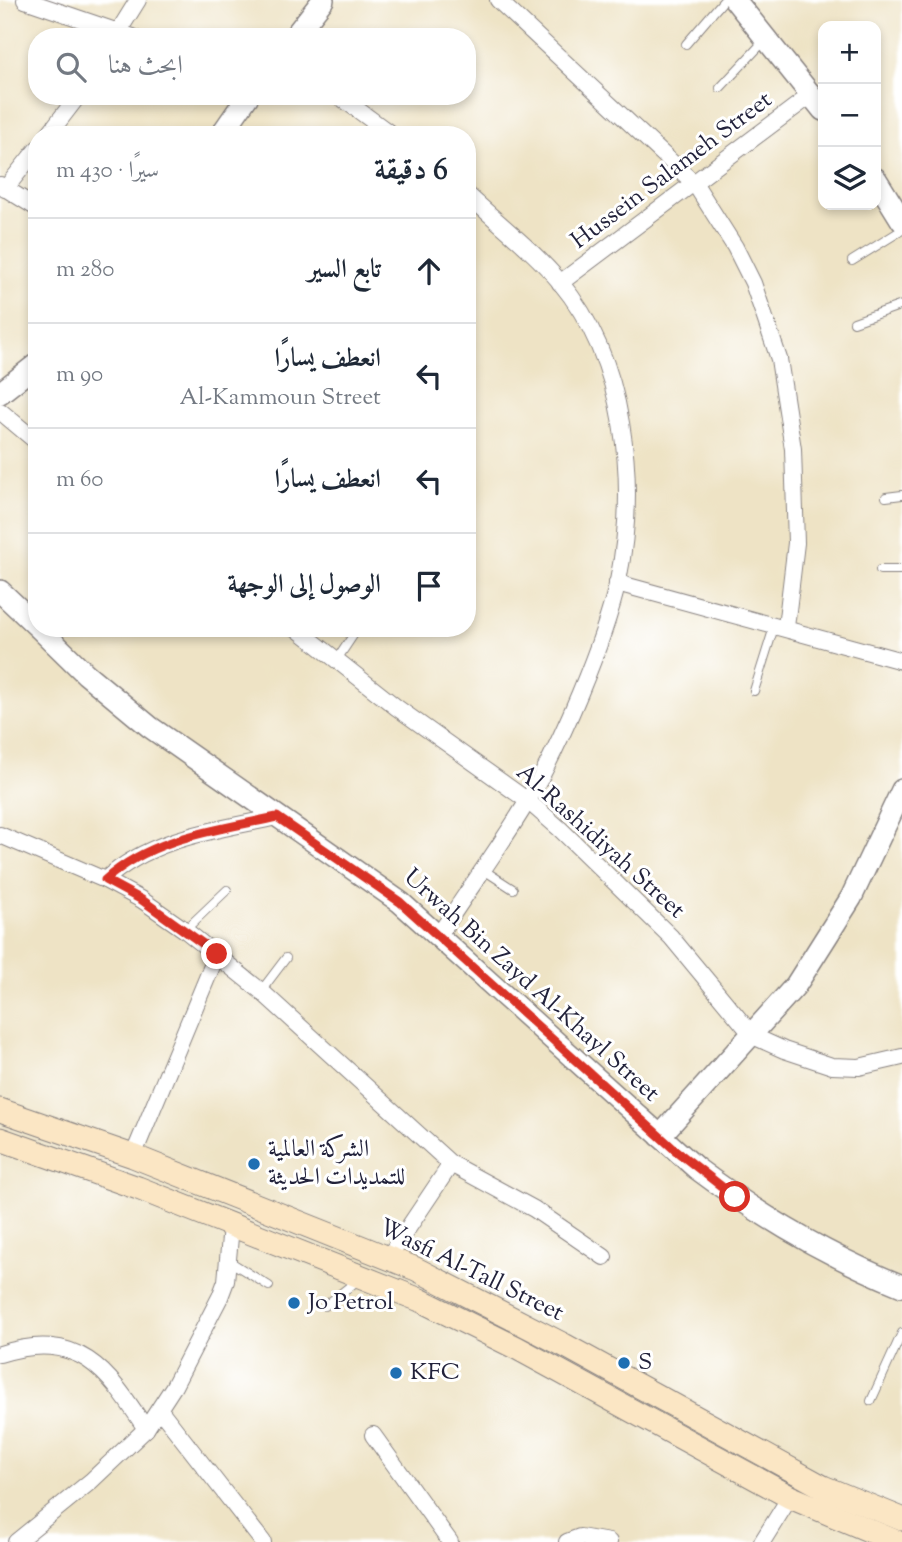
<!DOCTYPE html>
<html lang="ar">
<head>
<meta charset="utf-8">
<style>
	:root { --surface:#fff; --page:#f6f6f7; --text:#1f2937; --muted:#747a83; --line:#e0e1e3 }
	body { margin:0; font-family:"Sorts Mill Goudy",Amiri,serif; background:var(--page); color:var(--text); direction:rtl }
	.controls { position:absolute; right:21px; top:21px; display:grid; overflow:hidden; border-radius:14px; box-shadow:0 4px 10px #0003 }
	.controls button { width:63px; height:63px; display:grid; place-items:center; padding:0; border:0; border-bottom:2px solid var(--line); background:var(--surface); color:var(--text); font:35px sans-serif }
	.stop { position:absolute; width:21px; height:21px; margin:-16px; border:5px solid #d93025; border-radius:50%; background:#fff }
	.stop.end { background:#d93025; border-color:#fff; box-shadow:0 2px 7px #0008 }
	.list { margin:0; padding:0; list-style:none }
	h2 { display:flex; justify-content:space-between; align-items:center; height:91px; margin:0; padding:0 28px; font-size:30px }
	h2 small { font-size:23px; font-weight:400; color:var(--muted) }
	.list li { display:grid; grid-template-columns:46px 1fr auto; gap:21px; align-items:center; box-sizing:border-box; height:105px; padding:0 28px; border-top:2px solid var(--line) }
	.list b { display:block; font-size:26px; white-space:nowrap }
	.list p { margin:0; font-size:23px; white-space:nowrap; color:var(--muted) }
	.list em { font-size:23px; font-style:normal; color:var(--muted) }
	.icon { flex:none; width:38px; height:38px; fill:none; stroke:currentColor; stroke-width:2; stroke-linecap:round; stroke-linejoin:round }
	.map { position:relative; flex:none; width:902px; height:1542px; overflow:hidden; direction:ltr }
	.search { position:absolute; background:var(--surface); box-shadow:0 4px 10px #0003; left:28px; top:28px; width:448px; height:77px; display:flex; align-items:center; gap:18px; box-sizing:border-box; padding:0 24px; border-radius:28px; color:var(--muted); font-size:26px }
	.panel { position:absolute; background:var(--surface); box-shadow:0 4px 10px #0003; left:28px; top:126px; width:448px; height:511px; border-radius:28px; direction:rtl }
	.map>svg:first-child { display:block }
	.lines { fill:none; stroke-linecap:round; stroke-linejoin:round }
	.service-casing { stroke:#888280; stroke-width:10 }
	.minor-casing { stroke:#888280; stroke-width:18 }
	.tertiary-casing { stroke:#888280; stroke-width:24 }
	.secondary-casing { stroke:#888280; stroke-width:25 }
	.service { stroke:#fff; stroke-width:8 }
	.minor { stroke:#fff; stroke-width:16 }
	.tertiary { stroke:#fff; stroke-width:21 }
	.secondary { stroke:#fbe6c4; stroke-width:23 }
	.route { stroke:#d93025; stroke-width:9 }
	.poi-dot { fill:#1f6fb2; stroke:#fff; stroke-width:2.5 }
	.labels { text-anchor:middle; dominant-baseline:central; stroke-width:6; stroke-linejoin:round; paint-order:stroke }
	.street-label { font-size:24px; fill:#22223b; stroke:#fff }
	.poi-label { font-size:24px; fill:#22223b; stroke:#fff; text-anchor:start }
</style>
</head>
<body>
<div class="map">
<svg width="902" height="1542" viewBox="0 0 902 1542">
	<rect width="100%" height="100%" fill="#fff"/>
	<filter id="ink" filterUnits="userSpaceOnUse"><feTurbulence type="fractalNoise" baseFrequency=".0143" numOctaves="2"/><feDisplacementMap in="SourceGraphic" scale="14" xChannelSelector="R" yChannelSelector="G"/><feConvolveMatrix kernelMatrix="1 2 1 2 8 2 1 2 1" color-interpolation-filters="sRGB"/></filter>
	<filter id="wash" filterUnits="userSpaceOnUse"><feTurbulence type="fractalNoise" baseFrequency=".00686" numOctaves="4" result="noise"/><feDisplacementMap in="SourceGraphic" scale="28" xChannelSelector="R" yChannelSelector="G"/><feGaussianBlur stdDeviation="1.57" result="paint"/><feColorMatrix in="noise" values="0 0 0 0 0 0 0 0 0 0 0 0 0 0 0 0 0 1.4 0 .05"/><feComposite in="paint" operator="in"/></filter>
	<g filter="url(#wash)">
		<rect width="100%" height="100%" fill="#eee3c5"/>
	</g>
	<g filter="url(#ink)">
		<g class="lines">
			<g class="service-casing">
				<g id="service">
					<path d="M 686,44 L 724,0"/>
					<path d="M 720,88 L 766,39"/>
					<path d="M 852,261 L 902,230"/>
					<path d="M 854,322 L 902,305"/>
					<path d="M 886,497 L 902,495"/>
					<path d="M 880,570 L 902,570"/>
					<path d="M 336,661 L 358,628"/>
					<path d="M 754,691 L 775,624"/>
					<path d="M 482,869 L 513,889"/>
					<path d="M 185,930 L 227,890"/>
					<path d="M 261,991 L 286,958"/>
					<path d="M 229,1261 L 269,1286"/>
					<path d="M 325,1306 L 358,1280"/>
					<path d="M 871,1401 L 902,1333"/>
				</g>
			</g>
			<g class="minor-casing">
				<g id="minor">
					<path d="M 25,0 L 133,37"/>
					<path d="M 498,0 L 695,184 L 735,247 L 753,283 L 779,359 L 793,449 L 796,543 L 786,627"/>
					<path d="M 115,37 L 138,0"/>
					<path d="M 339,96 L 392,135"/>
					<path d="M 48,135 L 78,96"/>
					<path d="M 0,185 L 37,208"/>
					<path d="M 5,189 L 37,149"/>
					<path d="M 560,283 L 811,95"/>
					<path d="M 0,411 L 37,442"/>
					<path d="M 617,583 L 902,661"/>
					<path d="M 296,628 L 396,707 L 528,801 L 560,829 L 671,937 L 753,1036 L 784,1050 L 832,1066 L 859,1067 L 902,1057"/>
					<path d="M 0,835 L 105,880 L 142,900 L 185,930 L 261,991 L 451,1164 L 534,1209 L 604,1257"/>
					<path d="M 105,880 C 152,837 217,830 277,817"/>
					<path d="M 439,935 C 468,890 500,847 527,802 C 560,746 604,643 618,581 C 638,483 626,361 560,282 C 533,250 498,223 467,194"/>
					<path d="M 133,1156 L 217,954"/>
					<path d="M 388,1258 L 451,1164"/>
					<path d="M 0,1354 C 78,1329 107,1369 146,1429"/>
					<path d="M 160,1410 L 263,1542"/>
					<path d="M 373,1435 L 450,1542"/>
					<path d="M 16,1542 L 91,1481 L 146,1429 L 174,1386 L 220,1297 L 226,1281 L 231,1226"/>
					<path d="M 567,1542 L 580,1537 L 609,1542"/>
					<path d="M 762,1542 L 790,1497"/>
				</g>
			</g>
			<g class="tertiary-casing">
				<g id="tertiary">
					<path d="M 735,0 L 823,110"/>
					<path d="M 294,37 L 323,0"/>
					<path d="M 221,135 L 248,96"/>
					<path d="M 876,179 L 902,221"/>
					<path d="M 0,393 L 37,364"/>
					<path d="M 0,591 L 37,626"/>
					<path d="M 39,628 L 86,674 L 150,727 L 400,902 L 696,1168 C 760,1216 828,1256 902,1286"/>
					<path d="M 660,1136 L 796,985 L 851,898 L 902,790"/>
				</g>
			</g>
			<g class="secondary-casing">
				<g id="secondary">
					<path d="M 0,1110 L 133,1156 L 416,1269 L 564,1345 L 823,1487 L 902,1519"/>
					<path d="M 0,1139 L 138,1188 L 420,1300 L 517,1348 L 790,1497 L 897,1542"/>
				</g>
			</g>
			<use href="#service" class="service"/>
			<use href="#minor" class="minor"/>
			<use href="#tertiary" class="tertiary"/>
			<use href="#secondary" class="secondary"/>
		</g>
	</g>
	<g class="lines" filter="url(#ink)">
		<path class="route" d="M 217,954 L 142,900 L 105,880 C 152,837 217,830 277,817 L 400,902 L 675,1150 L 735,1197"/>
	</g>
	<g class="poi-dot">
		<circle cx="254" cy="1164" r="7"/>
		<circle cx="294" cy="1303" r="7"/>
		<circle cx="624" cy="1363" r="7"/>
		<circle cx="396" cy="1373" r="7"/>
	</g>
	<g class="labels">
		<g class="street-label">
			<text transform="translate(672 171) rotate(-37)">Hussein Salameh Street</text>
			<text transform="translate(600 842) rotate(42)">Al-Rashidiyah Street</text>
			<text transform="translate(531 986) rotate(42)">Urwah Bin Zayd Al-Khayl Street</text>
			<text transform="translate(471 1271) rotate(26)">Wasfi Al-Tall Street</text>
		</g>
		<g class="poi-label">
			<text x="268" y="1150">الشركة العالمية<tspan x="268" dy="28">للتمديدات الحديثة</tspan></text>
			<text x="308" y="1303">Jo Petrol</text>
			<text x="638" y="1363">S</text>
			<text x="410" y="1373">KFC</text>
		</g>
	</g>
</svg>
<div class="controls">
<button>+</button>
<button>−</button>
<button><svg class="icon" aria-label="layers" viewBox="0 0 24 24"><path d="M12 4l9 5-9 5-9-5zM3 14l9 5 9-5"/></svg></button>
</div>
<div class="stop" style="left:735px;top:1197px"></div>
<div class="stop end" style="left:217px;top:954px"></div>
<div class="search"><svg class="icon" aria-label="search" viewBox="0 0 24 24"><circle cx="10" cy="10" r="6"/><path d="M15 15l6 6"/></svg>ابحث هنا</div>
<section class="panel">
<h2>6 دقيقة<small>سيرًا · 430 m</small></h2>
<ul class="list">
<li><svg class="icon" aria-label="ahead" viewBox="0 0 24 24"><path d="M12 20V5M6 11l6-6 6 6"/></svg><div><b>تابع السير</b></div><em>280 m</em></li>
<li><svg class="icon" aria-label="left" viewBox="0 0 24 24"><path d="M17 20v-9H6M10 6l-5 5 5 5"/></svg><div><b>انعطف يسارًا</b><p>Al-Kammoun Street</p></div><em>90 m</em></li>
<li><svg class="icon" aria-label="left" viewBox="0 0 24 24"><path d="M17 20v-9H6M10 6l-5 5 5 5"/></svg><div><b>انعطف يسارًا</b></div><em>60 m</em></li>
<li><svg class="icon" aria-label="arrive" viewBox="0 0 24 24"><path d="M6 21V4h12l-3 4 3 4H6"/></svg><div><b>الوصول إلى الوجهة</b></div></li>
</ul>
</section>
</div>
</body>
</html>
